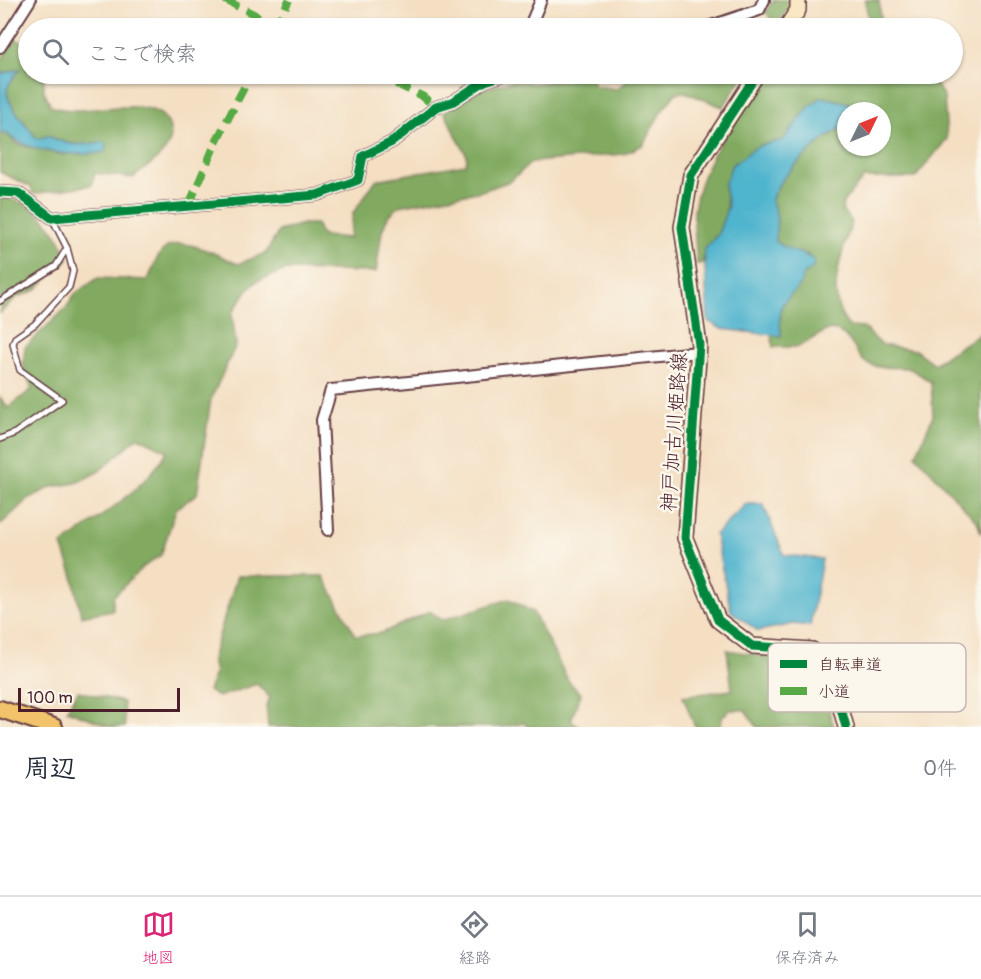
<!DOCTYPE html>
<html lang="ja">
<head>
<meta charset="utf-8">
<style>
	:root { --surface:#fff; --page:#f2f2f3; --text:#1f2937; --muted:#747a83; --line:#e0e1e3; --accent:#db2777 }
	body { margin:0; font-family:Pangolin,"Klee One",sans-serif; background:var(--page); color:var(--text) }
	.compass { position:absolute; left:837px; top:102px; width:54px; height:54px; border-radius:50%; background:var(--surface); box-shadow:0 2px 4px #0004; rotate:47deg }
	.scale { position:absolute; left:18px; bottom:15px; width:162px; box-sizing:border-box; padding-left:6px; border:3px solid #4a1f2b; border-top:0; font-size:16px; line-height:21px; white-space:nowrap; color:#4a1f2b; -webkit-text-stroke:4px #fbf7ec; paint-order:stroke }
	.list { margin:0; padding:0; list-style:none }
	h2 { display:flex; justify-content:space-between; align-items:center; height:78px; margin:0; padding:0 24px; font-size:26px }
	h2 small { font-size:20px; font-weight:400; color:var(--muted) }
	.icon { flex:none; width:33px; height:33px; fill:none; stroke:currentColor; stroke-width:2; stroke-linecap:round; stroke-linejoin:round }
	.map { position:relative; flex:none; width:981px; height:727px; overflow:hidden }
	.search { position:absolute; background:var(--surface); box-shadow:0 2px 4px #0004; left:18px; right:18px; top:18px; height:66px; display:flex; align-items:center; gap:15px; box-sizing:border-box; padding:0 21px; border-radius:33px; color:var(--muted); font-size:22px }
	.sheet { height:168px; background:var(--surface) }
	nav { display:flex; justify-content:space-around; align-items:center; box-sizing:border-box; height:84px; border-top:2px solid var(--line); background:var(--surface); font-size:16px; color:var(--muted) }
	nav a { display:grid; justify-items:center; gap:3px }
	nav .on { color:var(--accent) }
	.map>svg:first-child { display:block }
	.forest { fill:#81aa60; stroke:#666446; stroke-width:1.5 }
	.water { fill:#50b4ce; stroke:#4d6a7c; stroke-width:1.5 }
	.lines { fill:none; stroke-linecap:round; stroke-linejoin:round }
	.lane-casing { stroke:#643c42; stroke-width:8 }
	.street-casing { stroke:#643c42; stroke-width:14 }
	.secondary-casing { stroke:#643c42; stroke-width:18 }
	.primary-casing { stroke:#643c42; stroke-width:20 }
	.lane { stroke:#fff; stroke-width:5 }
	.street { stroke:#fff; stroke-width:10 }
	.secondary { stroke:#fae7c3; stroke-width:15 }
	.primary { stroke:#f2c36a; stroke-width:16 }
	.quiet { stroke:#57aa44; stroke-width:8; stroke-dasharray:15 8; stroke-linecap:butt }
	.cycleway-casing { stroke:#fbf7ec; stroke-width:13 }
	.cycleway { stroke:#00873e; stroke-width:9 }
	.labels { text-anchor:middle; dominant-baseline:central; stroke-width:5; stroke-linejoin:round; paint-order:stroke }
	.street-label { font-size:20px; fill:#4a1f2b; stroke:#fbf7ec }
	.key { fill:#fbf7ec; stroke:#c6b6b2; stroke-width:1.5 }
	.key-label { font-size:16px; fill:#4a1f2b }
</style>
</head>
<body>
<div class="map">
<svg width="981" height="727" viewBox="0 0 981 727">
	<rect width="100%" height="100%" fill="#fbf7ec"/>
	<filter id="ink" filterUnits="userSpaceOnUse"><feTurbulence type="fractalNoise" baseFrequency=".0167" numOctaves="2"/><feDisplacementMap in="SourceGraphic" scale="12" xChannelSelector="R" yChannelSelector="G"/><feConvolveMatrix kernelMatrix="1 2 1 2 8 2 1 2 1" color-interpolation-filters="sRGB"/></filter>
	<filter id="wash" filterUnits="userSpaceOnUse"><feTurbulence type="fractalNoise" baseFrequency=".008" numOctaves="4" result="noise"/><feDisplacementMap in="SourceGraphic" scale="24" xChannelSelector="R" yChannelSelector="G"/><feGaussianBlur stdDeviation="1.35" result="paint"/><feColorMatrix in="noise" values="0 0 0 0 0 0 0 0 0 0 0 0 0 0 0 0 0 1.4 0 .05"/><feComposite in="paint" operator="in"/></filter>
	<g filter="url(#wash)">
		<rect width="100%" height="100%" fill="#f4dfc3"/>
		<g class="forest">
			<path d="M 774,0 L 792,0 L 791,5 L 775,28 L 764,28 L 771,18 L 765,12 Z"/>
			<path d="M 865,0 L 879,0 L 881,19 L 886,28 L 870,28 Z"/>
			<path d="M 14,39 L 28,44 L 28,74 L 44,74 L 44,91 L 51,106 C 80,120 155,89 169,125 C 179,149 148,165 133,178 L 95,173 L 92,185 L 33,194 L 31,187 L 0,172 L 0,134 L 5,132 L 18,144 L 63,155 L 102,142 C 80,146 68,145 48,136 L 37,139 C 29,127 5,102 7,90 C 8,83 15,75 19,69 L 0,74 L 0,62 Z"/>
			<path d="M 634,74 L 745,74 L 723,107 L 685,92 L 676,93 L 661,112 L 643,145 L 624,154 L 532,162 L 510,181 L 482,191 L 399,206 L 388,217 L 382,231 L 376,272 L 286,270 L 257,281 L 246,292 L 232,313 L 236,345 L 211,399 L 197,494 L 176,509 L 161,555 L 142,568 L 113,597 L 113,610 L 81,616 L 73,576 L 62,545 C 95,520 147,488 167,451 L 138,437 L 98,472 L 76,483 L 51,487 L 28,499 L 0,525 L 0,397 L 8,408 L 32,389 L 23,365 L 25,347 L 66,308 L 76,293 L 98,278 L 148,280 C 152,271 155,261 160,254 C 176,230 218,256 238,264 L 266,253 L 279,231 L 303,224 L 316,224 L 322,236 L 349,238 L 353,213 L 376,180 L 466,164 L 467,156 L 444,112 L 480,90 L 523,78 L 531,84 L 590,76 L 595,86 L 617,89 Z"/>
			<path d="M 769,74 L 930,74 L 944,97 L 947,139 L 915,178 L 864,178 L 843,202 L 842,210 L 852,222 C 842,252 823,300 850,327 L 864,328 L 882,345 L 915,350 L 934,364 L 981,333 L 981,534 L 978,523 L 916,455 L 933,416 L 931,382 C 924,378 914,369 906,368 C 892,366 879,371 865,362 C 857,357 853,339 838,331 L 827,330 L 798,347 L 773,347 L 772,335 L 781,336 C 781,328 779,318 780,311 C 783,296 801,292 803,275 L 813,268 L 808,255 L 787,250 L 776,242 C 775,232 778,223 776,214 C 775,210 772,204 772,200 C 775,179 826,133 846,126 L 846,147 L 882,147 L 882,111 L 858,111 L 848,103 L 822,97 L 809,107 L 783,140 L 758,146 L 724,185 C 728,201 728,220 717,235 C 709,245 703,249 703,263 L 697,264 C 696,247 693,228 694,212 C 700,159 740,115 769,74 Z"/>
			<path d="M 0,198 C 34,199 58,229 68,259 L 34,291 L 17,297 L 0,313 Z"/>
			<path d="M 237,576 L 323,576 L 356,636 L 382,633 L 430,611 L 442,620 L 509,599 L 533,612 L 569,682 L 581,694 L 571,720 L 579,727 L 527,727 L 525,723 L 503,727 L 268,727 L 266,705 L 270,698 L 257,684 L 218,697 L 208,691 L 215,673 L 212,659 Z"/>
			<path d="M 727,650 L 794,661 L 818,675 L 834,727 L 757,727 L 745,710 L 730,710 L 722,717 L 721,727 L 695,727 L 683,696 L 732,690 Z"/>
			<path d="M 78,691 L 123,702 L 125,727 L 112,727 L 67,710 Z"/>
		</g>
		<g class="water">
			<path d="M 20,69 C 16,74 8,83 7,90 C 4,101 29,128 37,139 L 48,136 C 68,146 80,146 102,142 L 106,144 L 105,152 C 75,157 28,153 6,133 L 0,134 L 0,74 Z"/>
			<path d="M 822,97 L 848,103 L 858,111 L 846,111 L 846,126 C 826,133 775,179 772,200 C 772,204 775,210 776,214 C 778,223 775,232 776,242 C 788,251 802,252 814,260 L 813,268 L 803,275 C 801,292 783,296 780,311 C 779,319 781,328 781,336 L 722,329 L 708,321 L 704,250 L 718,234 L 728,206 L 724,185 L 732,165 L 758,146 L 783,140 L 809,107 Z"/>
			<path d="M 746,504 L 763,504 L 784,555 L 822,559 L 810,626 L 794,624 L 758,631 L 731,611 L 715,535 Z"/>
		</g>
	</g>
	<g filter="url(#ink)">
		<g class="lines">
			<g class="lane-casing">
				<g id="lane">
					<path d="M 0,301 L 56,266 L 67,248 L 52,218"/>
					<path d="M 0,439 L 15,433 L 62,400 L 20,370 L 13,344 L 15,338 L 35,324 L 69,287 L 73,271 L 67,248"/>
				</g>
			</g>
			<g class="street-casing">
				<g id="street">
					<path d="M 529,28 L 541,0"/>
					<path d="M 705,28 L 759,10 L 764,0"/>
					<path d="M 0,47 L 30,0"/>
					<path d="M 0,192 L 18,193 L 52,218 L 317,195 L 358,180 L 363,156 L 392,142 L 436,107 L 452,102 L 485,81 L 507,74"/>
					<path d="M 328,530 L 322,420 L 331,390 L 698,352"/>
				</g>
			</g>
			<g class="secondary-casing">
				<g id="secondary">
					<path d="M 786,28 L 798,10 L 798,0"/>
					<path d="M 757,74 L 691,175 L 682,227 L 699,345 L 685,538 L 718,620 L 752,646 L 812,650 L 834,683 L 846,727"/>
				</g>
			</g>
			<g class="primary-casing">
				<path id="primary" d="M 0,709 L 54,727"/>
			</g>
			<use href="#lane" class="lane"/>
			<use href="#street" class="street"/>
			<use href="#secondary" class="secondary"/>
			<use href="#primary" class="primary"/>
			<g class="quiet">
				<path d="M 225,0 L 282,28"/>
				<path d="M 275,28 L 289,0"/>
				<path d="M 375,74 L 422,96 L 436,107"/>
				<path d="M 189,205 L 216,142 L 251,74"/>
			</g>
			<g class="cycleway-casing">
				<g id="cycleway">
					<path d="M 757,74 L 691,175 L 682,227 L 699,345 L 685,538 L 718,620 L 752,646 L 812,650 L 834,683 L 846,727"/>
					<path d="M 0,192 L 18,193 L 52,218 L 317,195 L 358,180 L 363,156 L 392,142 L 436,107 L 452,102 L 485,81 L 507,74"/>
				</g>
			</g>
			<use href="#cycleway" class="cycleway"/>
		</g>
	</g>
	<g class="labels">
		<g class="street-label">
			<text transform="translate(674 432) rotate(-86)">神戸加古川姫路線</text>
		</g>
	</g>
	<rect x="768" y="643" width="198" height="69" rx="9" class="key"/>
	<rect x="780" y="660" width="27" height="8" fill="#00873e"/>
	<rect x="780" y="687" width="27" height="8" fill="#57aa44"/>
	<g class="key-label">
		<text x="818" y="670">自転車道</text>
		<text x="818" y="697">小道</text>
	</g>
</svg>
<svg class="compass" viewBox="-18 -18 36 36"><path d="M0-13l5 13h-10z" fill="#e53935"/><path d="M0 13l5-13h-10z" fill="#747a83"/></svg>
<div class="scale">100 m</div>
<div class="search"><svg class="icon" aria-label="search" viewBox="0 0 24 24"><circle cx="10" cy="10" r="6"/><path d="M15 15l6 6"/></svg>ここで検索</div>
</div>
<section class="sheet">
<h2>周辺<small>0件</small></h2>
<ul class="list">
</ul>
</section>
<nav>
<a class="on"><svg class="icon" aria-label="map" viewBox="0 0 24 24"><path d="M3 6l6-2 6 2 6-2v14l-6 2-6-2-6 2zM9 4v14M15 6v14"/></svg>地図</a>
<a><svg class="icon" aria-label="directions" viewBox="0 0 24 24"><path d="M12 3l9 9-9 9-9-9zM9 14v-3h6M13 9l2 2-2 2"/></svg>経路</a>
<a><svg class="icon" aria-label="saved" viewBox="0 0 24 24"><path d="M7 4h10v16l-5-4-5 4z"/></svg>保存済み</a>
</nav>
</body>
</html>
